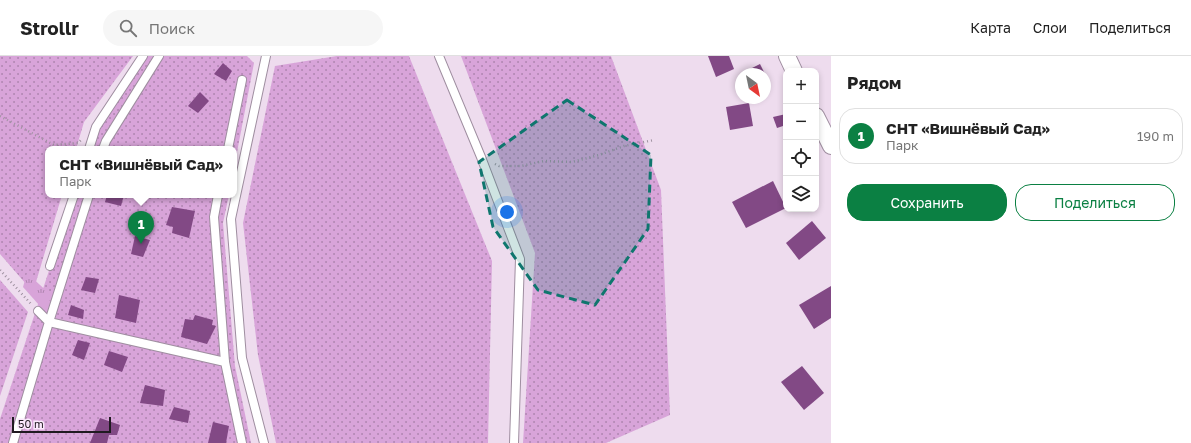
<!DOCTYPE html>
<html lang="ru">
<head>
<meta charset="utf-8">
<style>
	:root { --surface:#fff; --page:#f6f6f6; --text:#222; --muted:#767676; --line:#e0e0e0; --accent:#0b8043 }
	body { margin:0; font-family:"Golos Text",sans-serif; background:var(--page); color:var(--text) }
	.controls { position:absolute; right:12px; top:12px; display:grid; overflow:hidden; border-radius:8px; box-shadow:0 2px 6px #0003 }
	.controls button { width:36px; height:36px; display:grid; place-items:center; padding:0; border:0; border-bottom:1px solid var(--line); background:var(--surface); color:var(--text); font:20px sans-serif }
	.compass { position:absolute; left:735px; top:12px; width:36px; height:36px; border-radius:50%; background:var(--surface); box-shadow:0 2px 6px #0003; rotate:147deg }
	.scale { position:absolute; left:12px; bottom:10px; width:99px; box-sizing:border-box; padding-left:4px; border:2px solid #201a21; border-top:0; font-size:11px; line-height:14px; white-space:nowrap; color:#201a21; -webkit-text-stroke:3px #fbe9fc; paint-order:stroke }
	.you { position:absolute; left:507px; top:156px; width:14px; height:14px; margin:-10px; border:3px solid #fff; border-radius:50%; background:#1a73e8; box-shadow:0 0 0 6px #1a73e833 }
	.badge { display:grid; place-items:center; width:26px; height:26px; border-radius:50%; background:var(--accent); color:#fff; font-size:13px; font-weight:700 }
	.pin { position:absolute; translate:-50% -33px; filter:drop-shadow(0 1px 2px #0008) }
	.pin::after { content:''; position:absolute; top:21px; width:14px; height:12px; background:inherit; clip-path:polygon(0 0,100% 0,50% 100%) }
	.popup { position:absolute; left:45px; top:90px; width:192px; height:52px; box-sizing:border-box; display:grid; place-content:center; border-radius:8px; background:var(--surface); filter:drop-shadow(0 1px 3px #0005); font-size:13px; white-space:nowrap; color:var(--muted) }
	.popup b { font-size:15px; color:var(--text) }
	.popup::after { content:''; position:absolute; left:50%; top:100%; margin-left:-8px; border:8px solid transparent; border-top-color:var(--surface) }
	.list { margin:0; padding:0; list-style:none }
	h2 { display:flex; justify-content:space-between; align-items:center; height:52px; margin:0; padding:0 16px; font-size:17px }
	h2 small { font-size:13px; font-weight:400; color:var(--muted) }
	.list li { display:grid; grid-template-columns:26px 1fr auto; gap:12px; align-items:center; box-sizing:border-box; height:56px; margin:0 8px 8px; padding:0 8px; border:1px solid var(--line); border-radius:16px }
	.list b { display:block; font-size:15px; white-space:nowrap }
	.list p { margin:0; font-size:13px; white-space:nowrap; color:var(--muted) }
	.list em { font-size:13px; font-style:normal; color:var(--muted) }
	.actions { display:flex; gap:8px; padding:12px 16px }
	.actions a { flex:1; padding:9px 0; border:1px solid var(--accent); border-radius:16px; text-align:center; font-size:14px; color:var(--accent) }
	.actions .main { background:var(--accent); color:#fff }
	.icon { flex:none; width:22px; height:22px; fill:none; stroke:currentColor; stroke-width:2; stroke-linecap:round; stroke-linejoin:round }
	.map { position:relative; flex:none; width:831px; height:387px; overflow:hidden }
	header { display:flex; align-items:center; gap:24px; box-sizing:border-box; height:56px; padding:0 20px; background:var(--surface); border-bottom:1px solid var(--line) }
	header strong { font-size:19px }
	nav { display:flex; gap:22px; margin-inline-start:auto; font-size:14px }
	.search { width:280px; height:36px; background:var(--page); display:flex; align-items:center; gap:10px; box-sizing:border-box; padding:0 14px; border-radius:22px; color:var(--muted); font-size:15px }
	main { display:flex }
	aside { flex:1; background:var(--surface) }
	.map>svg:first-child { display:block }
	.grass { fill:url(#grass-dots) }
	.park { fill:url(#park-tufts) }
	.building { fill:#824985 }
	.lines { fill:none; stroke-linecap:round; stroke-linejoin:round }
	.lane-casing { stroke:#9f8ea0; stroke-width:10 }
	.street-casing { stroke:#9f8ea0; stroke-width:18 }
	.path { stroke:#9f92a0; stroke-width:2.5; stroke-dasharray:1 3; stroke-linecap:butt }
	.lane { stroke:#fff; stroke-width:8 }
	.street { stroke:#fff; stroke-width:16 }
	.marked { fill:#0f766e; fill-opacity:0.2; stroke:#0f766e; stroke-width:3; stroke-dasharray:8 5; stroke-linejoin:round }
</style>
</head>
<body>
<header>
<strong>Strollr</strong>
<div class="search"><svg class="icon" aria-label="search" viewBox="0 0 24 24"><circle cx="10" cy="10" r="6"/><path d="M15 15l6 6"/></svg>Поиск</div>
<nav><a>Карта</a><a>Слои</a><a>Поделиться</a></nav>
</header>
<main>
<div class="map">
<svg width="831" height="387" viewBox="0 0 831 387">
	<defs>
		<pattern id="grass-dots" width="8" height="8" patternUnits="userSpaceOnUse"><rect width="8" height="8" fill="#d8a4d9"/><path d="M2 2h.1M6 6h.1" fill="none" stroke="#af85b0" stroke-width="1.8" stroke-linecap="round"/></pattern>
		<pattern id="park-tufts" width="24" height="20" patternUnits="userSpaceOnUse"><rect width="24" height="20" fill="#d8a4d9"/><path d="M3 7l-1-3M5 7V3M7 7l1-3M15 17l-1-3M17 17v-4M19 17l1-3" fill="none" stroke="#af85b0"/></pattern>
	</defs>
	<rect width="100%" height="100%" fill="#eedcee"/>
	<g class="grass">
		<path d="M 0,0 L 133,0 L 84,66 L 76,93 L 48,93 L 48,139 L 62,139 L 33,236 L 0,198 Z"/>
		<path d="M 145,0 L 247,0 L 254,7 L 234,112 L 234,93 L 89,93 L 96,71 Z"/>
		<path d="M 337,0 L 409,0 L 492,205 L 488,387 L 276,387 L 258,299 L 243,167 L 275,10 Z"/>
		<path d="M 461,0 L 611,0 L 661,134 L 670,359 L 606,387 L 523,387 L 535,197 Z"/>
		<path d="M 74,139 L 229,139 L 223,167 L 235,310 L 251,387 L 0,387 L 0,363 Z"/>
		<path d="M 0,224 L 28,256 L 0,340 Z"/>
	</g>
	<path class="park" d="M 27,217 L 52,240 L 47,258 L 23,231 Z"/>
	<g class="building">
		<path d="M 708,0 L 729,0 L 734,13 L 716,21 Z"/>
		<path d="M 223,7 L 232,15 L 226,25 L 214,18 Z"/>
		<path d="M 760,8 L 765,18 L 753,18 L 750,13 Z"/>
		<path d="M 200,36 L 209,45 L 198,57 L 188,50 Z"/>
		<path d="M 749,47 L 753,70 L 730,74 L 726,51 Z"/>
		<path d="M 786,58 L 786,69 L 777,72 L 773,61 Z"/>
		<path d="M 773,125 L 786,152 L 746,172 L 732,146 Z"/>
		<path d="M 107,139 L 124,139 L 121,150 L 105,146 Z"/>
		<path d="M 172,151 L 195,155 L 189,182 L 172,177 L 173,171 L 166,169 Z"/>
		<path d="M 812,165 L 826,182 L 799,204 L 786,187 Z"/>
		<path d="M 135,180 L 150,184 L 143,201 L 131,198 Z"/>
		<path d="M 86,221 L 99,223 L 95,237 L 81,234 Z"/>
		<path d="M 831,230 L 831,262 L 814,273 L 799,249 Z"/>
		<path d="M 119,239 L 140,244 L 136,267 L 115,262 Z"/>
		<path d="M 71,249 L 84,254 L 83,263 L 68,259 Z"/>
		<path d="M 195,259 L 213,264 L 212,269 L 216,270 L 207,288 L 181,281 L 185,263 L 193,264 Z"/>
		<path d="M 78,284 L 90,287 L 84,304 L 72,299 Z"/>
		<path d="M 109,295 L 128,301 L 122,316 L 104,309 Z"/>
		<path d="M 802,310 L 824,337 L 804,354 L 781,326 Z"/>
		<path d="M 145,329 L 165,334 L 163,350 L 140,347 Z"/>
		<path d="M 174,351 L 190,355 L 188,367 L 169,363 Z"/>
		<path d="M 100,362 L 120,369 L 117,379 L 109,379 L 107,387 L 90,387 Z"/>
		<path d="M 213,366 L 229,370 L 226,387 L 208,387 Z"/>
	</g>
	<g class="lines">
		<g class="lane-casing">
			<g id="lane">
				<path d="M 439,0 L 481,101 L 520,203 L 514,387"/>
				<path d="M 89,93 L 96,71 L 143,0"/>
				<path d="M 103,93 L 106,85 L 159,0"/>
				<path d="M 228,93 L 242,24"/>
				<path d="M 89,139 L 49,266 L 225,306 L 242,387"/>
				<path d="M 218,139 L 214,161 L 225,306"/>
				<path d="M 50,210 L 74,139"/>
				<path d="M 13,387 L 49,266 L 38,255"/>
				<path d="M 264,387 L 242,302 L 231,163 L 266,0"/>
			</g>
		</g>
		<g class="street-casing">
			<g id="street">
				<path d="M 787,0 L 794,15"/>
				<path d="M 816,60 L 831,90"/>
			</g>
		</g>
		<g class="path">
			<path d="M 0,60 L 54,89 L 78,87 L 81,84"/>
			<path d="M 495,108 L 499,110 L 521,110 L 544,105 L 572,106 L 599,99 L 624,90 L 654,84"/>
			<path d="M 0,214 L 32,249"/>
		</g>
		<use href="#lane" class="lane"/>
		<use href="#street" class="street"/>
	</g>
	<path class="marked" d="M 567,44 L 651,99 L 648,173 L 595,249 L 538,234 L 493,171 L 479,106 Z"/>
</svg>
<div class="controls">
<button>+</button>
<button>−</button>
<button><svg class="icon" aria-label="locate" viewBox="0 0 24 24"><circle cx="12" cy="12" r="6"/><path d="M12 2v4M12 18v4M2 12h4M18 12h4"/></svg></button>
<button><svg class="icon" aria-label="layers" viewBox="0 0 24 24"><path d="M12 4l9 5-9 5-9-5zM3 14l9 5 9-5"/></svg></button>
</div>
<svg class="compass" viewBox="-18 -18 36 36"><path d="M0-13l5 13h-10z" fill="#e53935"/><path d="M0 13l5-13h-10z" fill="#767676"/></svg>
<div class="scale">50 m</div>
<div class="you"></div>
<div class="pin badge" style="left:141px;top:188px">1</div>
<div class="popup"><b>СНТ «Вишнёвый Сад»</b>Парк</div>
</div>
<aside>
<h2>Рядом<small></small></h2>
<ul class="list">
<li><span class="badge">1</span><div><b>СНТ «Вишнёвый Сад»</b><p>Парк</p></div><em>190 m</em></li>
</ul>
<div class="actions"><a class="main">Сохранить</a><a>Поделиться</a></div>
</aside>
</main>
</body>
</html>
